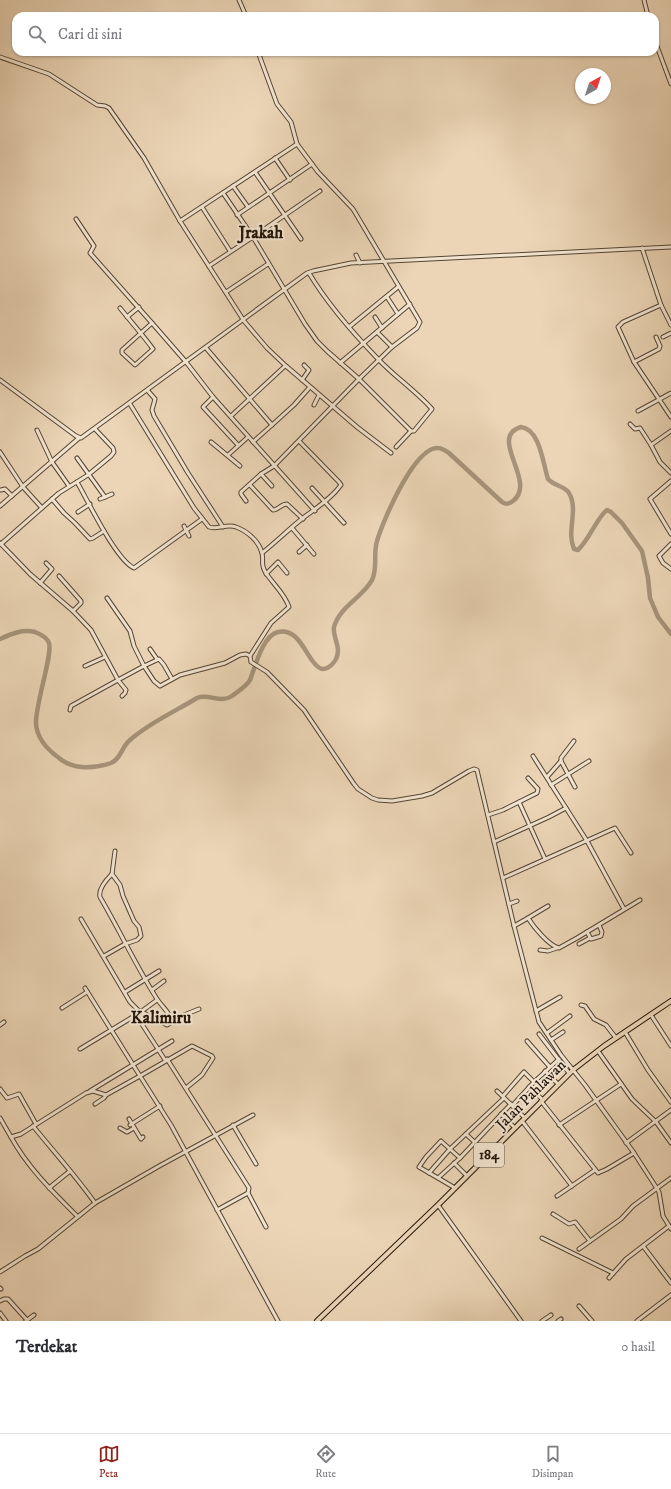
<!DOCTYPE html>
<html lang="id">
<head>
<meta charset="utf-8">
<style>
	:root { --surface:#fff; --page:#f7f7f7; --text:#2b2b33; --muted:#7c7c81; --line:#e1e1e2; --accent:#8f2418 }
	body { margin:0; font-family:"IM FELL DW Pica",serif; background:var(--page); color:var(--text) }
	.compass { position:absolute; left:575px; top:68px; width:36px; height:36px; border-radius:50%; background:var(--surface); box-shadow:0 1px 3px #0004; rotate:39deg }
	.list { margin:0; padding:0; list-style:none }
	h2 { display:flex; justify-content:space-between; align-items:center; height:52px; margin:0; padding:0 16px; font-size:17px }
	h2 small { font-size:13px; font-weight:400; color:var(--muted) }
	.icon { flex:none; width:22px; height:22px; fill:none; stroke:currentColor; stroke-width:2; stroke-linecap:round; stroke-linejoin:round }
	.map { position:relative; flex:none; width:671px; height:1321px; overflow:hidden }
	.search { position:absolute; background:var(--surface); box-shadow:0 1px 3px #0004; left:12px; right:12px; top:12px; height:44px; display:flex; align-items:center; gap:10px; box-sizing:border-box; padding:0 14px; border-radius:12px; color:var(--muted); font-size:15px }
	.sheet { height:112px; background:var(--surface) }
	nav { display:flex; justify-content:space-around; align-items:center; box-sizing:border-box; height:56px; border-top:1px solid var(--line); background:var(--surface); font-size:11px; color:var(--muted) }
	nav a { display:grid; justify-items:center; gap:2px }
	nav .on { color:var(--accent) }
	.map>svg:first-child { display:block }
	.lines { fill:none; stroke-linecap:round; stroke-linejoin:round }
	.river { stroke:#a7947b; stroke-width:4.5 }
	.minor-casing { stroke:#544534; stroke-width:5 }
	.major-casing { stroke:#221509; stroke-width:6 }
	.minor { stroke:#f2e4d0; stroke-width:3 }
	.major { stroke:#ebd5b6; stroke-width:4 }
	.labels { text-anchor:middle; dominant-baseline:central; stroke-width:4; stroke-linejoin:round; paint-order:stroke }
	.shield { fill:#f2e4d0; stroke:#605345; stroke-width:1 }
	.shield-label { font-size:14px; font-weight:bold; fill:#221509 }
	.street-label { font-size:15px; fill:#221509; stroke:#f2e4d0 }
	.quarter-label { font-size:17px; font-weight:bold; fill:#221509; stroke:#f2e4d0 }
</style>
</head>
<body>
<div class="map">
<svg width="671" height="1321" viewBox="0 0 671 1321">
	<rect width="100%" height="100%" fill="#ebd5b6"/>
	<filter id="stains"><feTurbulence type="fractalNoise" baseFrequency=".005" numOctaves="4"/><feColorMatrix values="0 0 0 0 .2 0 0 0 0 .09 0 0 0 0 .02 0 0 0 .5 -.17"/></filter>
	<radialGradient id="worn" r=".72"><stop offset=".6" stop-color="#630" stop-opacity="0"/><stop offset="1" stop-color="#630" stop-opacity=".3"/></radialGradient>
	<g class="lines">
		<path class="river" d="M 0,639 C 11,634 22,629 35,632 C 40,634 47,637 49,643 C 53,654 35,705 36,724 C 37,738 48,750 59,758 C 73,770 94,769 111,763 C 121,759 122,746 130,740 C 149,723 176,711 197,698 C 209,693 220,704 232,696 C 237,692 247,686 250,680 C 255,667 263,635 278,632 C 299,627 306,657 317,666 C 324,673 332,666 336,659 C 342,647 332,637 334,627 C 340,606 363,597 372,580 C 378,568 373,553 377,541 C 383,521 414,447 438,448 C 442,448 446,451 449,453 L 502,502 C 506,505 509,504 513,501 C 538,482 487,437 521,427 C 540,429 543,464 548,479 C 554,486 565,486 569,493 C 579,510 566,531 574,549 L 578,550 C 589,540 598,516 607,510 L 611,512 L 622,523 L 642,551 L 648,578 L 650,598 L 658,617 L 671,634"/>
		<g class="minor-casing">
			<g id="minor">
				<path d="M 239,0 L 246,16"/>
				<path d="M 644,0 L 648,16"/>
				<path d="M 655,41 L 671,84"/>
				<path d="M 0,57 L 49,74 L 97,105 L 105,106 L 109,108 L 144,158 L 180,221 L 244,321 L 267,348 L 286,366 L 357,427 L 391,453"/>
				<path d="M 275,158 L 290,180"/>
				<path d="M 255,172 L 301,239"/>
				<path d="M 233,186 L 248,207"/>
				<path d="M 223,193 L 253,237 L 305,324 L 317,341 L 327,351 L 359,379 L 411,431"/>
				<path d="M 202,207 L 230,251"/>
				<path d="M 237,215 L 312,164"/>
				<path d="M 76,219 L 94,246 L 90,253 L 152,323"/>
				<path d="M 180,221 L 297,144"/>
				<path d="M 642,248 L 661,305 L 671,325"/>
				<path d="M 356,255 L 360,263"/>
				<path d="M 209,266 L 253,237 L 320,191"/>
				<path d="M 309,273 C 328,305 352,332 378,359 C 395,377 416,391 432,409 L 414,431 L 411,431 L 396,447"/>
				<path d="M 226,292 L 268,264"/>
				<path d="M 387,297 L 398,314"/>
				<path d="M 661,305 L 623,322 L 618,327 L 634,362 L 671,417"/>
				<path d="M 120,308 C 131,322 143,335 153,349 L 135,365 L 122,353 L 122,350 L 152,323 L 186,362 L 213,397 L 315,511"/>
				<path d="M 127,317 L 139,307"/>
				<path d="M 375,317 L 382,328"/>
				<path d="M 349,327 L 398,287"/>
				<path d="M 377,332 L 392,347"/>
				<path d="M 663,337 L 671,333"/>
				<path d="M 206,348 L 272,425 L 294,405 L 310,387"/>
				<path d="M 634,362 L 659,349 L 660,346 L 656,337"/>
				<path d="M 340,363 L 410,304"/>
				<path d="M 0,380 L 76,436 L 81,438 L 307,273 L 313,271 L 351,263 L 671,247"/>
				<path d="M 302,380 L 309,370 L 304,365"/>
				<path d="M 148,391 L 155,399 L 152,410 L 154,416 L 188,473 L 223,527"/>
				<path d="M 213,397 L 203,407 L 238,445"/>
				<path d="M 130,404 L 194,508 L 209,527 C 218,530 227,523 236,527 C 247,531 259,541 262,553 C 264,561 260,565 266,573 C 273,584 285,594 289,607 L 271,623 L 250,656 L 251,662 L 267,672 L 304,710 L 354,784 L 358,789 L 372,798 L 378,800 L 392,801 L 422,796 L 432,793 L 469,771 L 474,769 L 477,770 L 514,926 L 539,1022 L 561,1055 L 585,1085 L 634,1153 L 656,1187 L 659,1192 L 663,1216 L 671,1229"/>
				<path d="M 314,405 L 319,395"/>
				<path d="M 638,411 L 671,393"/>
				<path d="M 231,416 L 285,366"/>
				<path d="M 630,424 L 635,429 L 640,428 L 651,445"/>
				<path d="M 37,430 L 52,462 L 69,486"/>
				<path d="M 671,431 L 651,445 L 660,462 L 671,473"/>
				<path d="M 211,442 L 240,466"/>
				<path d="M 253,442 L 272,425"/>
				<path d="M 0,452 L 23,487 L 42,508"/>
				<path d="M 228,455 L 248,437"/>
				<path d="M 77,458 L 105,497 L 100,499"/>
				<path d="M 261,474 L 272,486"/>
				<path d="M 671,481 L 650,499 L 671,534"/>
				<path d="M 77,482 C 88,501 116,560 134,568 L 202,519"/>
				<path d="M 250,485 L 273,510 C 278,510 281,504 287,504 L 303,519"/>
				<path d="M 312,488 L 344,523"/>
				<path d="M 1,490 L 5,489 L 12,496"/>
				<path d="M 105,497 L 112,494"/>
				<path d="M 52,499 L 64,513 L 75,523 L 90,539 L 93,538 L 104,531"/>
				<path d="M 246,501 L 241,494 L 241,492 L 261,474 L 274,466 L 359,379 L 392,347 L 417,328 L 420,322 L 353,209 L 318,172 L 297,144 L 291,122 L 277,104 L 258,52"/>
				<path d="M 0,506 L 79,438"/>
				<path d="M 78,512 L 90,504"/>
				<path d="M 184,526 L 189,536"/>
				<path d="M 292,528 L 314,554"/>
				<path d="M 0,543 L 30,574 L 73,611 L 91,630 L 118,680 L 144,666 L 154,681 L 160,686 L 180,675 L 225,663 L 240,655 L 246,654 L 250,656"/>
				<path d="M 1,544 L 59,493 L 88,475 L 111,456 L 114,452 L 113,448 L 95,429"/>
				<path d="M 671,544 L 659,556 L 663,563 L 671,569"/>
				<path d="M 299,552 L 307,545"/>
				<path d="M 262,553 C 276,542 289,529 303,518 C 316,508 331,499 341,485 L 339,482 L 299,441"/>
				<path d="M 266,574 L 278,562 L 287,573"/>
				<path d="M 59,576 L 81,601 L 81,603 L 73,611"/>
				<path d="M 40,583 L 52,569 L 46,563"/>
				<path d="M 107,598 L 130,631 L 134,646 L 144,666 L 159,659 L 164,665 L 172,679"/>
				<path d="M 150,649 L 157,659"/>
				<path d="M 85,666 L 105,657"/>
				<path d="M 70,710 L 71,706 L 118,680 L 126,690 L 125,693 L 122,696"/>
				<path d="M 533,756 L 587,841 L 624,909"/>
				<path d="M 561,761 L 561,758 L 574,741"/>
				<path d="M 547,777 L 561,761 L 575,787"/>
				<path d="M 551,785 L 589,761"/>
				<path d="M 519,802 L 545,859"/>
				<path d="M 488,815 L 503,810 L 537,793 L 538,789 L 528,778"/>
				<path d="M 494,842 L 549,817 L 566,808"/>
				<path d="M 112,874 C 106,880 98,889 100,897 C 120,931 136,966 157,999 C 162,1007 171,1013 171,1022"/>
				<path d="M 503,878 L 615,828 L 631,853"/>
				<path d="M 509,904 L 517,901"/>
				<path d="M 548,906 L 528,918 C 533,926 549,946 559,948 L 577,938 L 640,900"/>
				<path d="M 81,919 L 130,1002 L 138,1010 L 167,1025 L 184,1015 L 199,1009"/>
				<path d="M 514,926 L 528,918"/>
				<path d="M 587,932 L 591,939 L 601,936 L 602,932 L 599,925"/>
				<path d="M 579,944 L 590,938"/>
				<path d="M 540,950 L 548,951 L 557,948"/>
				<path d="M 104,956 L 125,944 L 137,940 L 141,936 L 139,927 L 134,921 L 123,896 L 120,885 L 112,874 L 115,851"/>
				<path d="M 85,988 L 140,1076 L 192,1046 L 212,1056 L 213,1058 L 202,1075 L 186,1088"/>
				<path d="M 152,990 L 164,981"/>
				<path d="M 125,992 L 159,971"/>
				<path d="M 581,1005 L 585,1006 L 594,1019 L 606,1025 L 616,1038"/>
				<path d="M 62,1008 L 87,992"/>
				<path d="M 142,1011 L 157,1000"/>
				<path d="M 536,1011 L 560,997"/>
				<path d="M 137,1013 L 136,1015 L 165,1060"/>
				<path d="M 651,1015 L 671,1046"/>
				<path d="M 0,1025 L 4,1022"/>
				<path d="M 625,1032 L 648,1070 L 671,1102"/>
				<path d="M 547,1033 L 570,1016"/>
				<path d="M 539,1034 L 569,1073"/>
				<path d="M 551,1040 L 563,1032"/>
				<path d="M 527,1041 L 549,1066"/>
				<path d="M 80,1049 L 136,1015"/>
				<path d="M 598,1051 L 632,1099 L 656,1122 L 671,1143"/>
				<path d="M 167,1059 L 249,1188 L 248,1193 L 217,1210"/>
				<path d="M 545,1071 L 558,1084"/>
				<path d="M 529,1087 L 543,1100"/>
				<path d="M 0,1089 L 7,1098 L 19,1094 L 36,1124"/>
				<path d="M 90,1091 L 172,1041"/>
				<path d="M 497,1091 L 525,1118"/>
				<path d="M 503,1096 L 524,1072 L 534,1082"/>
				<path d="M 541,1101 L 598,1173 L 607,1169 L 634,1153"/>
				<path d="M 95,1104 L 104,1098 L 106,1095"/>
				<path d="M 512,1106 L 534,1082 L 559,1059"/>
				<path d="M 501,1114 L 515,1128"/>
				<path d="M 0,1118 L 11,1137 L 21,1134 L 86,1093 L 93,1091 L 106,1095 L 140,1076 L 171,1125 L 278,1321"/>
				<path d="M 129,1119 L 141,1139 L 143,1137"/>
				<path d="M 522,1121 L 572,1186"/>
				<path d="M 130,1125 L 160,1106"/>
				<path d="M 233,1125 L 256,1164"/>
				<path d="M 559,1125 L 621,1084"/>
				<path d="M 33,1126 C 54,1152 76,1176 95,1203"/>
				<path d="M 120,1128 L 127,1132 L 134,1128"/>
				<path d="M 466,1134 L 488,1155"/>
				<path d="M 11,1137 C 28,1168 53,1192 77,1216"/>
				<path d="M 626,1143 L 671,1110"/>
				<path d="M 454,1163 L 467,1176"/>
				<path d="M 429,1173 L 450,1149 L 504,1098"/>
				<path d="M 438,1178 L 419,1167 L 426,1157 L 441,1141 L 460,1158"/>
				<path d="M 49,1188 L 70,1171"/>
				<path d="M 455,1188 L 438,1178 L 460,1158 L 511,1104"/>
				<path d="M 248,1193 L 266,1227"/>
				<path d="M 557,1196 L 595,1170"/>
				<path d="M 438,1205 L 521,1321"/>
				<path d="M 553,1214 L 569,1224 L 575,1222 L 590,1241"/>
				<path d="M 542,1238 L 613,1273"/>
				<path d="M 643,1246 L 671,1283"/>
				<path d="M 579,1249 L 621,1219 L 633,1206 L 671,1178"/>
				<path d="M 0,1272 L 25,1256 L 38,1249 L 95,1203 L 161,1165 L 253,1115"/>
				<path d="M 609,1278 L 626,1259 L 669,1226"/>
				<path d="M 0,1288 L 1,1289"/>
				<path d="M 0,1301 L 4,1299 L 8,1299 L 27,1320"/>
				<path d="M 579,1306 L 592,1321"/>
				<path d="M 0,1313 L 6,1321"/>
				<path d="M 26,1321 L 34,1315"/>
				<path d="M 542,1321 L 551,1315"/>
				<path d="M 558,1321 L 561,1319"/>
				<path d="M 637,1321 L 671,1295"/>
			</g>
		</g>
		<g class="major-casing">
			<path id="major" d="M 317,1321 L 438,1205 L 573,1070 L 604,1046 L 671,1001"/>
		</g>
		<use href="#minor" class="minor"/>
		<use href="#major" class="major"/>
	</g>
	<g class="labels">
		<rect class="shield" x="474" y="1143" width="30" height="24" rx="3"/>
		<g class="shield-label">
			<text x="489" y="1155">184</text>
		</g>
		<g class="street-label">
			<text transform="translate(531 1095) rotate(-45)">Jalan Pahlawan</text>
		</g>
		<g class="quarter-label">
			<text x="261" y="233">Jrakah</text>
			<text x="161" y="1018">Kalimiru</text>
		</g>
	</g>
	<rect width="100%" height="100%" filter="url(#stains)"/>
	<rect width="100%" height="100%" fill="url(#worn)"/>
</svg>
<svg class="compass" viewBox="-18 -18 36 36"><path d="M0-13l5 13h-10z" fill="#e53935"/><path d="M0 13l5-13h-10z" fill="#7c7c81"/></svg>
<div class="search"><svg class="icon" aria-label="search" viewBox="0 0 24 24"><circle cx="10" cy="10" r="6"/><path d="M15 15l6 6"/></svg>Cari di sini</div>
</div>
<section class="sheet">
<h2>Terdekat<small>0 hasil</small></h2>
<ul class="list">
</ul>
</section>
<nav>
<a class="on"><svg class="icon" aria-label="map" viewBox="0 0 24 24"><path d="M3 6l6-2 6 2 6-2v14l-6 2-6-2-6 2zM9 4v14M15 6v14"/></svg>Peta</a>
<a><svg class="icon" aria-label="directions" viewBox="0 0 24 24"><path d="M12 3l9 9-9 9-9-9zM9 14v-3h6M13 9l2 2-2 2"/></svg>Rute</a>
<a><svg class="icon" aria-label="saved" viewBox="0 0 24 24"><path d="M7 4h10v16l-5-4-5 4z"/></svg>Disimpan</a>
</nav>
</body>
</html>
